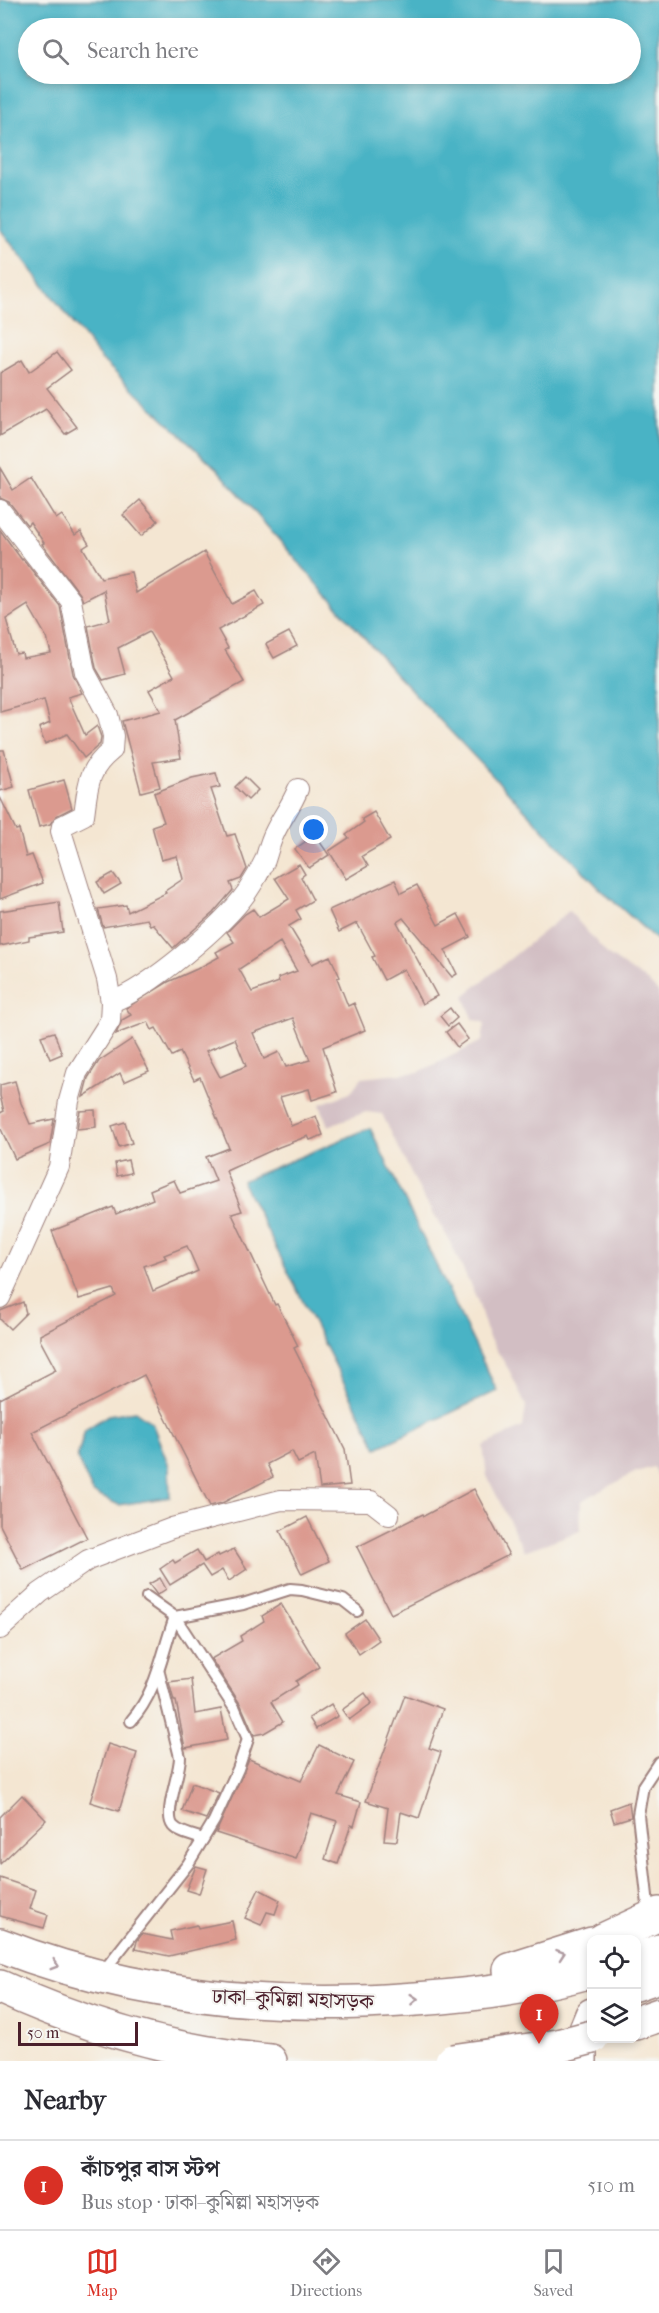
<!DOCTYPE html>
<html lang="en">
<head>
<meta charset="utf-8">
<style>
	:root { --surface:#fff; --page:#f7f7f7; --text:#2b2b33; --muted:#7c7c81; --line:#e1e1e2; --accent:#d93025 }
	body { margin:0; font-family:"IM FELL French Canon","Noto Serif Bengali",serif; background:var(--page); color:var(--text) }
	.controls { position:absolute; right:18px; bottom:18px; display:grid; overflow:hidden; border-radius:12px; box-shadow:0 3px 9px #0003 }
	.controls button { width:54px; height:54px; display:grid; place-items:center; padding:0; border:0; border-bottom:2px solid var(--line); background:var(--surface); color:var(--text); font:30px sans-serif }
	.scale { position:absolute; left:18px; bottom:15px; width:120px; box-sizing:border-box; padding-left:6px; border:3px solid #4a1f2b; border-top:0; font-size:16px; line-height:21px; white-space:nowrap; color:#4a1f2b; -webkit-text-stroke:4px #f6f6f2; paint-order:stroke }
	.you { position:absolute; left:314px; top:830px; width:21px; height:21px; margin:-15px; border:4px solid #fff; border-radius:50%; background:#1a73e8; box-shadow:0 0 0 9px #1a73e833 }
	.badge { display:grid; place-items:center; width:39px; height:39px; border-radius:50%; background:var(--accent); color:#fff; font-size:20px; font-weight:700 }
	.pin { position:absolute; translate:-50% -50px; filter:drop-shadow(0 2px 3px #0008) }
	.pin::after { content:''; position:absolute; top:32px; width:21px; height:18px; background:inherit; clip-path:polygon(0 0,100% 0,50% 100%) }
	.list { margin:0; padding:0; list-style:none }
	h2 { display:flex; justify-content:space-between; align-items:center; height:78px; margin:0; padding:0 24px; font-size:26px }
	h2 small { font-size:20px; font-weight:400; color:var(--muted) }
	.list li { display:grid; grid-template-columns:39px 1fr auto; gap:18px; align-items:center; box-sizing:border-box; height:90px; padding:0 24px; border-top:2px solid var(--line) }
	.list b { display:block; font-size:22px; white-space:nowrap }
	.list p { margin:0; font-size:20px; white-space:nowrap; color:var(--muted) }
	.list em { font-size:20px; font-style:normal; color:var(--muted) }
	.icon { flex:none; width:33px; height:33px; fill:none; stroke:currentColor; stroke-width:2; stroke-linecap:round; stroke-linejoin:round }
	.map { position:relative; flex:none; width:659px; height:2061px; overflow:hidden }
	.search { position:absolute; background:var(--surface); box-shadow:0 3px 9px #0003; left:18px; right:18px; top:18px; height:66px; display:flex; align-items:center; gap:15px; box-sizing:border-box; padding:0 21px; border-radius:33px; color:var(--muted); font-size:22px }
	.sheet { height:168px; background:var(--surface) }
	nav { display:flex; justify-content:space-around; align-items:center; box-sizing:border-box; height:84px; border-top:2px solid var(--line); background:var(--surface); font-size:16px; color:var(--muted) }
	nav a { display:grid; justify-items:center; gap:3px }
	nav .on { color:var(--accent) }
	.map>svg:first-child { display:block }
	.industrial { fill:#d2bec3 }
	.water { fill:#48b3c5; stroke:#496978; stroke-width:1.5; fill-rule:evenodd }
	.building { fill:#db9a8f; fill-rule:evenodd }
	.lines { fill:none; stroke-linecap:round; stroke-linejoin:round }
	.lane-casing { stroke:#9f827e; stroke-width:14 }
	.street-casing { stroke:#9f827e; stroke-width:22 }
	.highway-casing { stroke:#9f827e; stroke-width:36 }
	.lane { stroke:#fff; stroke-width:10 }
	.street { stroke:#fff; stroke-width:20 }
	.highway { stroke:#fff; stroke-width:33 }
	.highway-bridge-casing { stroke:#9f827e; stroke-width:36; stroke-linecap:butt }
	.highway-bridge { stroke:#fff; stroke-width:33 }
	.oneway { stroke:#ae9aa0 }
	.labels { text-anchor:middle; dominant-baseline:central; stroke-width:4.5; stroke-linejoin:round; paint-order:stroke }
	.street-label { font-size:21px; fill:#4a1f2b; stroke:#f6f6f2 }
</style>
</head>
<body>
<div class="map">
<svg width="659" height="2061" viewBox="0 0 659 2061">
	<rect width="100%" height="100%" fill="#f6f6f2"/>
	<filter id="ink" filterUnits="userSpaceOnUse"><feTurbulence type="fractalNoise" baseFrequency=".0167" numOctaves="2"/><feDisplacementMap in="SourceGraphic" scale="12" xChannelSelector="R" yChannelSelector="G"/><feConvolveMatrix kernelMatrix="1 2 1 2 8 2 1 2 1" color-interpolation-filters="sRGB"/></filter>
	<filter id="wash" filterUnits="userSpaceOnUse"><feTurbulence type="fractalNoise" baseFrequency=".008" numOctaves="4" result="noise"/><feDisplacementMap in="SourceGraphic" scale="24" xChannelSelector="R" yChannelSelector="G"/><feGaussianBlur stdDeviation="1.35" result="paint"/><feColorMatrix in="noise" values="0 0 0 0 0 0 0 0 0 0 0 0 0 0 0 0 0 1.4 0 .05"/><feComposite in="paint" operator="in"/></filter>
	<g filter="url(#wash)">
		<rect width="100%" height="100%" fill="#f4e6d2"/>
		<path class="industrial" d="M 569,911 L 608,955 L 647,981 L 659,993 L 659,1479 L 654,1467 L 636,1472 L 581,1501 L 580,1531 L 524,1551 L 487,1476 L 483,1446 L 523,1427 L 526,1406 L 509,1370 L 489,1338 L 477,1299 L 447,1236 L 423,1197 L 382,1114 L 366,1112 L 328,1126 L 320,1104 L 350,1093 L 361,1078 L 419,1072 L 482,1041 L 485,1023 L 473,1019 L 464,996 Z"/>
		<g class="water">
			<path d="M 0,0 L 659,0 L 659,942 L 601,890 L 396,674 L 218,470 L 101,359 L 0,229 ZM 28,28 L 630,28 L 630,74 L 28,74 Z"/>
			<path d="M 370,1128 L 497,1391 L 377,1448 L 242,1181 Z"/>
			<path d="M 135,1411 L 152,1423 L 169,1466 L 170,1497 L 119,1505 L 93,1493 L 77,1458 L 85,1430 L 108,1415 Z"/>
		</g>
		<g id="blocks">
			<g class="building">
				<path d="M 57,352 L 71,370 L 47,388 L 77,427 L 65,434 L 46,409 L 0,436 L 0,373 L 22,360 L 29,372 Z"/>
				<path d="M 0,468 L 13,490 L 31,478 L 56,519 L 62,515 L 75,535 L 81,531 L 89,544 L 83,548 L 101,578 L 131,572 L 136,593 L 204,552 L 232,604 L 256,591 L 264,605 L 218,630 L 228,648 L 225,650 L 244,682 L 175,720 L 181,758 L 153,762 L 160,787 L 141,792 L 122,721 L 161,711 L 149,690 L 174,676 L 149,632 L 118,648 L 125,674 L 103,680 L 96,668 L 88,626 L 110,620 L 104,590 L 83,601 L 80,594 L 42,544 L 44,543 L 30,522 L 27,525 L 9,502 L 0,498 Z"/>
				<path d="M 140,500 L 158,521 L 141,536 L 123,515 Z"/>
				<path d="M 0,530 L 22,560 L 23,559 L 60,606 L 73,674 L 82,693 L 68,697 L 85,735 L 97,726 L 101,737 L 100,744 L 84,758 L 67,734 L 45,744 L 39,728 L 50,723 L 44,700 L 0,712 ZM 28,605 L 47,638 L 51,653 L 23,658 L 22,653 L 16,654 L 6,619 Z"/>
				<path d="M 289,632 L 297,646 L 274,658 L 266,644 Z"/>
				<path d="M 0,750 L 4,750 L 14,787 L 0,791 Z"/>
				<path d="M 216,773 L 220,787 L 211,789 L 227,836 L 235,834 L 247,869 L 241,879 L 230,883 L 233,890 L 213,913 L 173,948 L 153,924 L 150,925 L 147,919 L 103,927 L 98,909 L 126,905 L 128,912 L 166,893 L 165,891 L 183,879 L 177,856 L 161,860 L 152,826 L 164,822 L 154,793 L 192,778 Z"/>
				<path d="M 245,777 L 258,790 L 248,800 L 235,787 Z"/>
				<path d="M 64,780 L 72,808 L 56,816 L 50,824 L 39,827 L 29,790 Z"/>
				<path d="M 0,797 L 16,830 L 19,829 L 26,857 L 32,855 L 43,883 L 0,899 Z"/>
				<path d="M 374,812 L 390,840 L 362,856 L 368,866 L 346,879 L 329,851 L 349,838 L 346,835 L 364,822 L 362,819 Z"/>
				<path d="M 315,835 L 329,855 L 309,868 L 295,849 Z"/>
				<path d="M 299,864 L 305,874 L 301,877 L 313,900 L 296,910 L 301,919 L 289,926 L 312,964 L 330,956 L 340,977 L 337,978 L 348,1006 L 354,1003 L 365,1030 L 323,1047 L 337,1092 L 312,1100 L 309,1089 L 280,1097 L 291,1126 L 316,1116 L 323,1135 L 310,1140 L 308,1136 L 279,1147 L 226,1171 L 242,1211 L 232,1214 L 275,1305 L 277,1304 L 298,1346 L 294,1348 L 345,1449 L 350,1485 L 320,1488 L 315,1455 L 298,1463 L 292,1451 L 267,1464 L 273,1477 L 222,1503 L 210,1506 L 144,1375 L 32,1432 L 87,1538 L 23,1570 L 0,1525 L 0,1399 L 56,1370 L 40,1340 L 40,1335 L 116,1296 L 113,1289 L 79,1299 L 52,1231 L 113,1207 L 116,1214 L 153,1199 L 150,1190 L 174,1180 L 180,1193 L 216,1181 L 206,1157 L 229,1148 L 200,1077 L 194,1080 L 180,1052 L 172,1056 L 156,1028 L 152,1030 L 148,1022 L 116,1034 L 122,1020 L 131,1015 L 126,1008 L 168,982 L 197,969 L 219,957 L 216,952 L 234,942 L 227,932 L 245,914 L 253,909 L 259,917 L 289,899 L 275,878 ZM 280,942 L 297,971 L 278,978 L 279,982 L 252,992 L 239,969 ZM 293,1018 L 310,1060 L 286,1067 L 279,1052 L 264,1059 L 253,1033 ZM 235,1039 L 246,1066 L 220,1077 L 206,1051 ZM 187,1246 L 198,1271 L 153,1291 L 144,1266 L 166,1258 L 164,1255 Z"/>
				<path d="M 113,873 L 121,884 L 104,894 L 97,882 Z"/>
				<path d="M 395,880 L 401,893 L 417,885 L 438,925 L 458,914 L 470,937 L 445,950 L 457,974 L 452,977 L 403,918 L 397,922 L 437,996 L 422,1004 L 404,969 L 384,980 L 372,957 L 375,956 L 357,923 L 339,932 L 329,910 Z"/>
				<path d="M 59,902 L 63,932 L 29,937 L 29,940 L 0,946 L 0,911 Z"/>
				<path d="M 450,1008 L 457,1018 L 448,1026 L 440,1016 Z"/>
				<path d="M 457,1024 L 468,1039 L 457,1047 L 446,1032 Z"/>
				<path d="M 54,1032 L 62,1054 L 50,1059 L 41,1036 Z"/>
				<path d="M 132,1039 L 149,1071 L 124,1082 L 120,1073 L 83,1097 L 88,1078 L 99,1061 Z"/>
				<path d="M 15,1081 L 21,1103 L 30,1124 L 54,1119 L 50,1144 L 15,1159 L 0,1127 L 0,1113 L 4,1111 L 0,1096 L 0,1085 Z"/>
				<path d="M 95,1110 L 96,1127 L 77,1129 L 80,1111 Z"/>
				<path d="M 125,1122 L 132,1143 L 119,1147 L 112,1126 Z"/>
				<path d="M 128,1160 L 131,1173 L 117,1176 L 115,1163 Z"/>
				<path d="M 23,1302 L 26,1313 L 10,1329 L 0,1319 L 0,1311 Z"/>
				<path d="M 474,1489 L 509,1555 L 391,1614 L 357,1547 L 423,1514 L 424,1516 Z"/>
				<path d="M 307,1517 L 329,1561 L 302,1574 L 280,1531 Z"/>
				<path d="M 234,1549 L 247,1569 L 229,1581 L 222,1570 L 210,1577 L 202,1565 L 170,1585 L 160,1569 L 173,1560 L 175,1563 L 197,1550 L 204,1562 L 218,1554 L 219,1556 Z"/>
				<path d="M 160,1578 L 166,1589 L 157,1595 L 149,1584 Z"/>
				<path d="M 281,1604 L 319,1667 L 296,1681 L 298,1685 L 271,1702 L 283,1722 L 264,1733 L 254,1735 L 241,1705 L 211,1659 L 242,1641 L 240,1636 L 264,1621 L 262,1616 Z"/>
				<path d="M 365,1619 L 379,1640 L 359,1654 L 345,1633 Z"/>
				<path d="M 191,1679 L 195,1714 L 221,1709 L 227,1740 L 185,1748 L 176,1701 L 174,1701 L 169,1682 Z"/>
				<path d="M 365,1693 L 372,1703 L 349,1720 L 342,1710 Z"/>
				<path d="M 405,1695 L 443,1709 L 429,1748 L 441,1752 L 419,1818 L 401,1812 L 397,1841 L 384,1840 L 388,1808 L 366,1801 Z"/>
				<path d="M 331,1704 L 338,1716 L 316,1729 L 309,1718 Z"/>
				<path d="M 108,1744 L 137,1753 L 119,1811 L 90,1802 Z"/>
				<path d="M 319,1745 L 354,1762 L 338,1795 L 361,1802 L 354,1826 L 351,1825 L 338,1864 L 325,1859 L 337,1821 L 311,1813 L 296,1859 L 216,1833 L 249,1759 L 301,1781 Z"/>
				<path d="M 192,1783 L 219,1793 L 206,1819 L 182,1811 Z"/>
				<path d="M 22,1795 L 46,1820 L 0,1864 L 0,1817 Z"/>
				<path d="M 629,1802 L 631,1817 L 614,1822 L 610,1809 Z"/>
				<path d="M 196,1866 L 207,1869 L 199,1894 L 186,1890 Z"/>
				<path d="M 0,1878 L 36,1890 L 30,1909 L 48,1915 L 44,1928 L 0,1916 Z"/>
				<path d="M 259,1889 L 280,1900 L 275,1914 L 267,1912 L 261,1925 L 245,1918 Z"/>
				<path d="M 232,1921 L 236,1940 L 169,1956 L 135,1949 L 137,1941 L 142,1934 L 172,1940 L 170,1931 L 197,1925 L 198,1928 Z"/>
			</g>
		</g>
	</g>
	<g filter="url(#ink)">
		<use href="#blocks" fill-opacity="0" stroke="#9f827e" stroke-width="1.5"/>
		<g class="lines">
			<g class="lane-casing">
				<g id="lane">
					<path d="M 159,1673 L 180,1757 C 180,1774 163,1814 173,1826 C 179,1833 194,1836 203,1839"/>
					<path d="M 131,1721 C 158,1690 161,1655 175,1617 L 243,1604 L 290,1589 L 302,1590 L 343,1600 L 357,1611"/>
					<path d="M 649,1914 L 638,1815 L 643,1786 L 659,1762"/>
					<path d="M 102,1973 L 188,1864 L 214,1821 L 238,1769 L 248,1739 L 235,1709 L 175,1617 L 147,1597"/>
				</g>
			</g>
			<g class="street-casing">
				<g id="street">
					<path d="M 0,510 L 71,601 L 85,672 L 108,715 L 113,736 L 112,750 C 87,770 88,786 84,815 L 62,826 L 61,831 L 107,979 L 111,1002 L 110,1021 L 77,1073 L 69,1101 L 59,1167 L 0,1298"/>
					<path d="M 111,1002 C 148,989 224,925 247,892 C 253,883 260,871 265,860 C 268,851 270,842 274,834 C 281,818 291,807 298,789"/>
					<path d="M 0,1629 L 40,1593 L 88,1560 L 172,1528 L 281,1500 L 371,1501 L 389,1515"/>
				</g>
			</g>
			<g class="highway-casing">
				<g id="highway">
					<path d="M 603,1940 L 659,1914"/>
					<path d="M 0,1945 C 133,1997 274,2010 416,1999 C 475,1995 534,1987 592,1971"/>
					<path d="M 636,1959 L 659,1951"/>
					<path d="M 510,1970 L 592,1944"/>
					<path d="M 636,1984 L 659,1976"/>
					<path d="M 0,1987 C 85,2026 177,2053 270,2061"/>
					<path d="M 636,2023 L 659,2015"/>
					<path d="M 580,2061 L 580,2044 L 592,2015"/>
				</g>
			</g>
			<use href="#lane" class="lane"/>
			<use href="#street" class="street"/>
			<use href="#highway" class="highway"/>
			<g class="highway-bridge-casing">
				<path id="highway-bridge" d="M 452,2061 L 558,2046 L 592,2037"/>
			</g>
			<use href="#highway-bridge" class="highway-bridge"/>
		</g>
		<defs><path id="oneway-chevron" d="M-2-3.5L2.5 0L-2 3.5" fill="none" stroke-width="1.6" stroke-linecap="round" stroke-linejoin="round" transform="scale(1.5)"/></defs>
		<g class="oneway">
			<use href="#oneway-chevron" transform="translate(561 1954) rotate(-19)"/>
			<use href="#oneway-chevron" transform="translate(55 1965) rotate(17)"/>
			<use href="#oneway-chevron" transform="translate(414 1999) rotate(-4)"/>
		</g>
	</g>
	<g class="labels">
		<g class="street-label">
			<text transform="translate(293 1999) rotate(2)">ঢাকা–কুমিল্লা মহাসড়ক</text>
		</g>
	</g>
</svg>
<div class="controls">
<button><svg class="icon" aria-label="locate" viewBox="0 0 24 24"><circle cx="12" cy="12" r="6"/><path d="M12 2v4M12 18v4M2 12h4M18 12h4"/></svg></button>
<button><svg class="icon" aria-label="layers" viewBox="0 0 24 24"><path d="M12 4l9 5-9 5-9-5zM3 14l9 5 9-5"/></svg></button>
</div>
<div class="scale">50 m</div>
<div class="you"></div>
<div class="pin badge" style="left:539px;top:2044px">1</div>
<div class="search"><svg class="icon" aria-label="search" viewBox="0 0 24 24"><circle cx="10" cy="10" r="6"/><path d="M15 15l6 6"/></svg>Search here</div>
</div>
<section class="sheet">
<h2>Nearby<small></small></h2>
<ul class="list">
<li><span class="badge">1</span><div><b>কাঁচপুর বাস স্টপ</b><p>Bus stop · ঢাকা–কুমিল্লা মহাসড়ক</p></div><em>510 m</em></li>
</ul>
</section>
<nav>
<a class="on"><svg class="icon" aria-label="map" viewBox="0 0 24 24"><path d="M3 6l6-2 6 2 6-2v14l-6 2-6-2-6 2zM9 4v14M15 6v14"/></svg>Map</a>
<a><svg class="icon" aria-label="directions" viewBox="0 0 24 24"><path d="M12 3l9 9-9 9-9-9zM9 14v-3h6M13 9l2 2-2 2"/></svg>Directions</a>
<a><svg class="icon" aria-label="saved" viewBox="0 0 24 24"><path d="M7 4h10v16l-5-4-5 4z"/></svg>Saved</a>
</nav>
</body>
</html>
